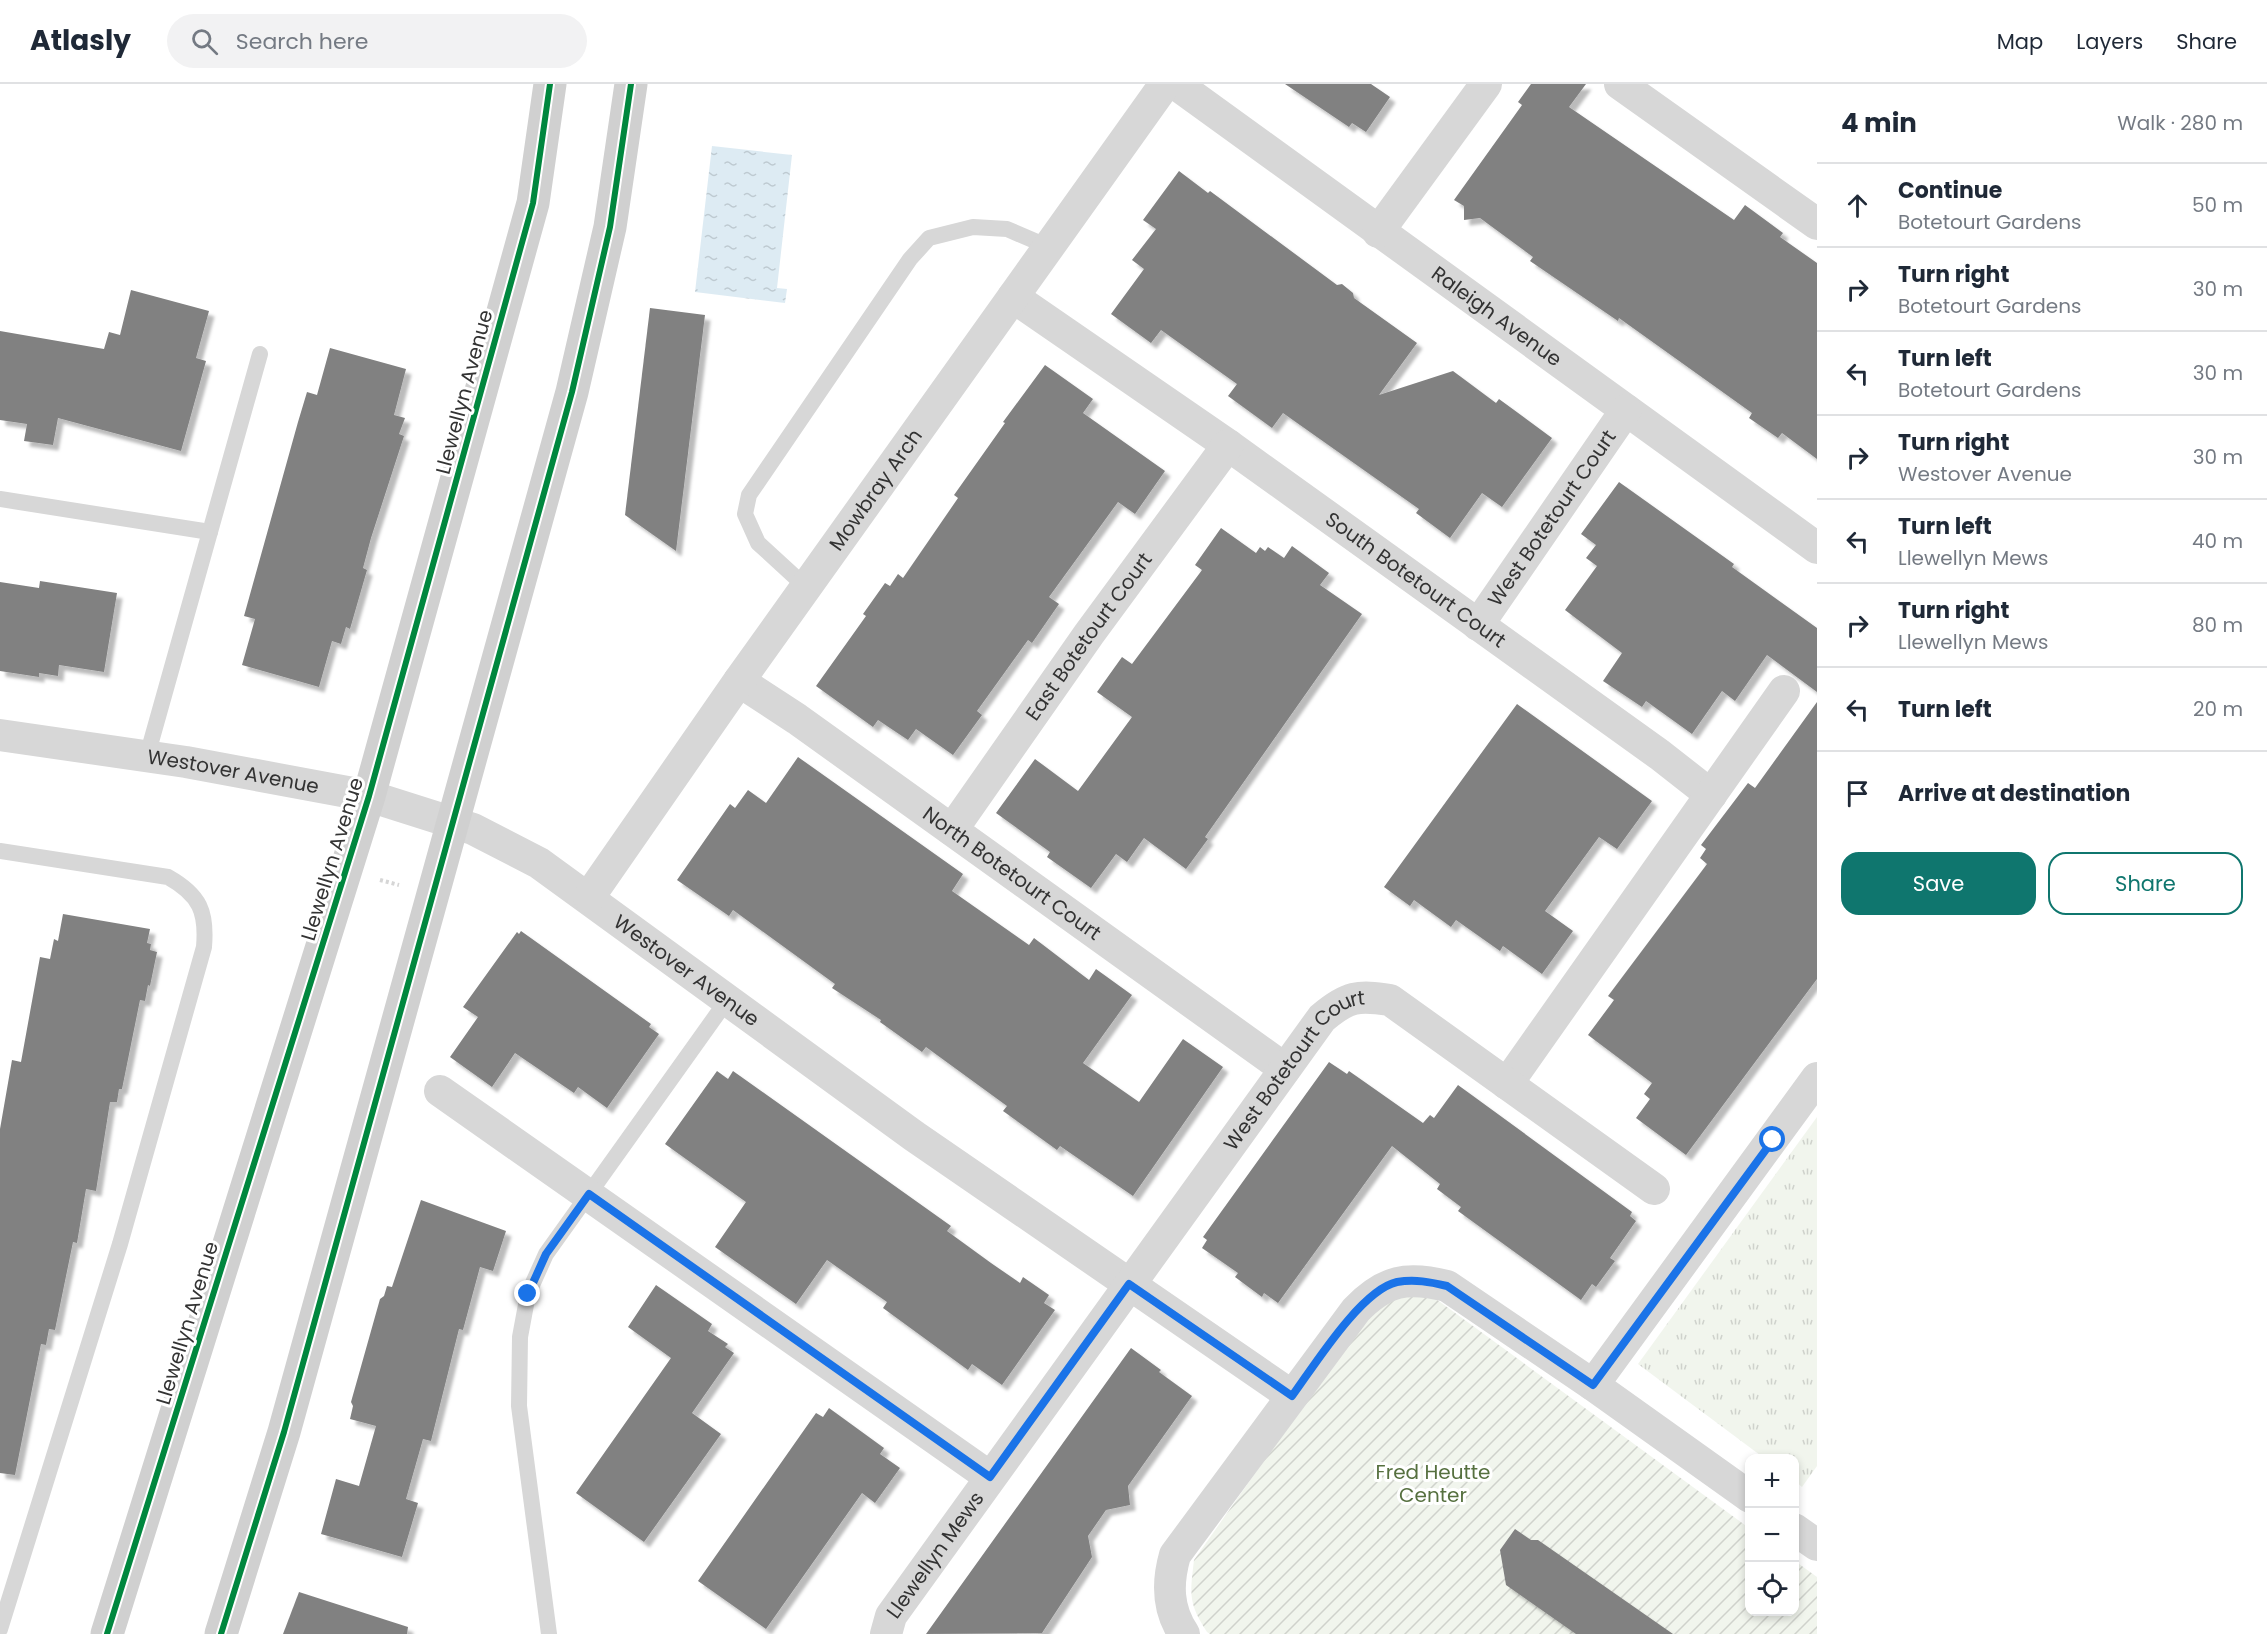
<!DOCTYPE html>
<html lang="en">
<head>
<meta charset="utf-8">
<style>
	:root { --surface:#fff; --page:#f2f2f3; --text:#1f2937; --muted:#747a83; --line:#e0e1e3; --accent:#0f766e }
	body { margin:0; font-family:Poppins,sans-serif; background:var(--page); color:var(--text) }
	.controls { position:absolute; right:18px; bottom:18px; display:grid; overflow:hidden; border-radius:12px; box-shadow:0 3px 9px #0003 }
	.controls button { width:54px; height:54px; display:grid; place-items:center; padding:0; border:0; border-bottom:2px solid var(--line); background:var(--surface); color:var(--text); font:30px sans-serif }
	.stop { position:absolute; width:18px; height:18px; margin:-14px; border:4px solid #1a73e8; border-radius:50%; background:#fff }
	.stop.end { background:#1a73e8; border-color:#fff; box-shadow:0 2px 6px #0008 }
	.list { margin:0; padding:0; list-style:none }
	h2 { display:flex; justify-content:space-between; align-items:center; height:78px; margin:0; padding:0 24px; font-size:26px }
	h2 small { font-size:20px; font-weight:400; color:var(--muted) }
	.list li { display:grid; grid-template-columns:39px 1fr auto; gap:18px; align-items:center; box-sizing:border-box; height:84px; padding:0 24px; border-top:2px solid var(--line) }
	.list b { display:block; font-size:22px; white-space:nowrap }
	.list p { margin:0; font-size:20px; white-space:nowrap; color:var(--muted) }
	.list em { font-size:20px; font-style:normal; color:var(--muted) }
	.actions { display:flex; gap:12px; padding:18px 24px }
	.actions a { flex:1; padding:14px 0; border:2px solid var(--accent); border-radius:18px; text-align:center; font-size:21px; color:var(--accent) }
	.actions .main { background:var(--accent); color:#fff }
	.icon { flex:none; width:33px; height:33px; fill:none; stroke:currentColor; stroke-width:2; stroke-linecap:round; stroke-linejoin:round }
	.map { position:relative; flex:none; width:1817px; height:1550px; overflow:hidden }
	header { display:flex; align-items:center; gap:36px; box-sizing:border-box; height:84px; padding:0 30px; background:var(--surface); border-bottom:2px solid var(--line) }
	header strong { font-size:28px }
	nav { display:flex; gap:33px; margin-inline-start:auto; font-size:21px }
	.search { width:420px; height:54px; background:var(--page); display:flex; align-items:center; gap:15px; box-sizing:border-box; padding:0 21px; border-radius:33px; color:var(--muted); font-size:22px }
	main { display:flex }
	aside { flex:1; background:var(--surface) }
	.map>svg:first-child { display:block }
	.grass { fill:url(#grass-tufts) }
	.garden { fill:url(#garden-furrows) }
	.water { fill:url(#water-ripples) }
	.building { fill:#818181; filter:url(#shadow) }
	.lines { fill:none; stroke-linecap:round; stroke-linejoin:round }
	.path { stroke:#d6d6d6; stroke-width:4; stroke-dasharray:3 3; stroke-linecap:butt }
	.lane { stroke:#d7d7d7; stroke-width:16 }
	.street { stroke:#d7d7d7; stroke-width:32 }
	.secondary { stroke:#d0d0d0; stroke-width:33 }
	.cycleway-casing { stroke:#fff; stroke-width:10 }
	.cycleway { stroke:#00873e; stroke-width:6 }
	.route { stroke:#1a73e8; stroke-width:8 }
	.labels { text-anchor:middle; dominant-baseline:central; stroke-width:6; stroke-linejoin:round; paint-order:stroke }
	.street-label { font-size:20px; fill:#333; stroke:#fff }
	.park-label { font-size:20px; fill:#56703f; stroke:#fff }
</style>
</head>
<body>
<header>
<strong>Atlasly</strong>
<div class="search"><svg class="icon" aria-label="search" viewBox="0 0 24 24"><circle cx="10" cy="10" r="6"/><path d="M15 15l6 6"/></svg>Search here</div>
<nav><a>Map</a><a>Layers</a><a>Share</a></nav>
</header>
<main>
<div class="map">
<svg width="1817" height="1550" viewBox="0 0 1817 1550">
	<defs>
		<pattern id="grass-tufts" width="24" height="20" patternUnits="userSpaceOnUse" patternTransform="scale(1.5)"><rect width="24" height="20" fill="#f1f5ed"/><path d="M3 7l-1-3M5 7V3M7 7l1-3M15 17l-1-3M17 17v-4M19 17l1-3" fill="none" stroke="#cfd2cc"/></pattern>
		<pattern id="garden-furrows" width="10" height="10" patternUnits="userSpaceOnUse" patternTransform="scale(1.5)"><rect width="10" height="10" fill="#f1f5ed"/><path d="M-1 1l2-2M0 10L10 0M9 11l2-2" fill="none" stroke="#cfd2cc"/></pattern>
		<pattern id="water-ripples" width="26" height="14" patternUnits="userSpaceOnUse" patternTransform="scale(1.5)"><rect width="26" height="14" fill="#ddebf3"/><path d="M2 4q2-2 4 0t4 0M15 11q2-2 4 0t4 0" fill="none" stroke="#becad1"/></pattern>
		<filter id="shadow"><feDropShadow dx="5.5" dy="5.5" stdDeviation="1.5" flood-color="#0004"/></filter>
	</defs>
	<rect width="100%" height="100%" fill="#fff"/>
	<path class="grass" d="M 1817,1033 L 1817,1382 L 1802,1403 L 1795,1397 L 1794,1374 L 1764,1374 L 1638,1280 Z"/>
	<path class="garden" d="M 1416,1209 L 1436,1215 L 1749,1444 L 1750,1528 L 1794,1528 L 1795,1477 L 1817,1493 L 1817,1550 L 1210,1550 L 1207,1548 C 1188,1519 1190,1510 1194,1476 L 1368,1229 L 1387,1216 Z"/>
	<path class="water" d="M 712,62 L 792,71 L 777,204 L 787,205 L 785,219 L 695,208 Z"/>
	<g class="building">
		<path d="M 1285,0 L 1371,0 L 1390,13 L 1366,48 L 1352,39 L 1349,43 Z"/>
		<path d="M 1531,0 L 1586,0 L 1569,23 L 1734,136 L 1745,121 L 1783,149 L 1780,153 L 1817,179 L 1817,375 L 1782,349 L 1778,354 L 1749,334 L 1752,329 L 1619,234 L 1618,237 L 1530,177 L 1533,173 L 1480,134 L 1464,136 L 1464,122 L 1454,116 L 1522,21 L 1518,18 Z"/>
		<path d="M 1179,87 L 1208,109 L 1210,107 L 1337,201 L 1342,200 L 1353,209 L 1354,214 L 1417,259 L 1379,311 L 1453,287 L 1496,319 L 1499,315 L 1552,354 L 1502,423 L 1482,409 L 1450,454 L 1416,429 L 1419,425 L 1283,329 L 1272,344 L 1228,312 L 1237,300 L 1161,246 L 1151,259 L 1111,230 L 1144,185 L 1132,176 L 1156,145 L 1143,136 Z"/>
		<path d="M 131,206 L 209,227 L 196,274 L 206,277 L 181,367 L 58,334 L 53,361 L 24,357 L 27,340 L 0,336 L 0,247 L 104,265 L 109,248 L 120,251 Z"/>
		<path d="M 650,224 L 705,231 L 676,467 L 625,431 Z"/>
		<path d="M 330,264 L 406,285 L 394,331 L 405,334 L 399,350 L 404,352 L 371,454 L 363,484 L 367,486 L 350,545 L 346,543 L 341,560 L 332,557 L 319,603 L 242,581 L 255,535 L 244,532 L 298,338 L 307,308 L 317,311 Z"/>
		<path d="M 1045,281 L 1093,315 L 1083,329 L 1165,387 L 1135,430 L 1118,418 L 1049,513 L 1059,520 L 1032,559 L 1028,556 L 977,627 L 982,631 L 953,671 L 916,645 L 908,656 L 878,636 L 873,643 L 816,602 L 866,532 L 863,530 L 885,499 L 890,502 L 898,490 L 903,494 L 958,414 L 954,411 L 1005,339 L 1003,338 Z"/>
		<path d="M 1619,398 L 1734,480 L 1732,483 L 1817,544 L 1817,608 L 1767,571 L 1735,617 L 1722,607 L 1692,650 L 1646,617 L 1642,623 L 1603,597 L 1622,569 L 1565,526 L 1597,482 L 1586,474 L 1596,461 L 1581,450 Z"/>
		<path d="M 1221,444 L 1256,469 L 1260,463 L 1265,467 L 1268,463 L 1284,474 L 1292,462 L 1329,489 L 1320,501 L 1362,530 L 1205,753 L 1208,755 L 1186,785 L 1144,754 L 1127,778 L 1116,770 L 1091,804 L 1047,773 L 1050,768 L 996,729 L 1035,675 L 1078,707 L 1132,633 L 1097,608 L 1122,573 L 1132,580 L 1202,486 L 1195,481 Z"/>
		<path d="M 40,497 L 117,509 L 104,588 L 59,581 L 58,592 L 39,589 L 39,593 L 0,587 L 0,498 L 39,504 Z"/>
		<path d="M 1817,618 L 1817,895 L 1686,1071 L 1636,1034 L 1650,1015 L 1644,1010 L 1652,999 L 1588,951 L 1614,916 L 1608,912 L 1707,780 L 1700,774 L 1706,765 L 1701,761 L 1748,699 L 1755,704 Z"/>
		<path d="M 1517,620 L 1652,717 L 1617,765 L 1599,753 L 1545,827 L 1573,847 L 1542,890 L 1503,862 L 1500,867 L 1456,836 L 1451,843 L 1414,816 L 1410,822 L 1384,803 Z"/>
		<path d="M 798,673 L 963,790 L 952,807 L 1029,861 L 1034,854 L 1089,896 L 1096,885 L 1132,911 L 1083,979 L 1139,1018 L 1183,955 L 1223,983 L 1133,1112 L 1060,1062 L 1057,1066 L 1003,1027 L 1007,1022 L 926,963 L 922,968 L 880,938 L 881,936 L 832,904 L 835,900 L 733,826 L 729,832 L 677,796 L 730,720 L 735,724 L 748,706 L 766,719 Z"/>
		<path d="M 63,830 L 150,845 L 147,859 L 151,860 L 150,866 L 157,868 L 150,902 L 148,901 L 145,917 L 140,916 L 122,1005 L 119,1005 L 117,1018 L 110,1018 L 96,1107 L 86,1105 L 77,1159 L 73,1158 L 55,1246 L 49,1245 L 46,1261 L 41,1260 L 15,1391 L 0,1389 L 0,1045 L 12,976 L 21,978 L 40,873 L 50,875 L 54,855 L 58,857 Z"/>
		<path d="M 521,847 L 651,940 L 649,943 L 659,950 L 607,1024 L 578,1003 L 574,1009 L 515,969 L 492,1003 L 450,973 L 478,933 L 463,923 L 517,848 L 519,850 Z"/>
		<path d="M 1329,978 L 1347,990 L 1349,987 L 1423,1039 L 1430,1031 L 1434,1034 L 1458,1001 L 1632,1128 L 1630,1132 L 1636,1137 L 1610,1174 L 1615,1177 L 1596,1203 L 1592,1200 L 1581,1216 L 1458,1127 L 1461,1123 L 1437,1105 L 1440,1100 L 1392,1062 L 1278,1219 L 1264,1209 L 1262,1213 L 1235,1193 L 1238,1189 L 1202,1164 L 1207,1156 L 1203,1153 Z"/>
		<path d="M 717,987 L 728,995 L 733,987 L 951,1142 L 947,1147 L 991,1179 L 1020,1199 L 1023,1193 L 1049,1211 L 1044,1219 L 1055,1226 L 1002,1301 L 972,1280 L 968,1286 L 883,1224 L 887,1218 L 827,1176 L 796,1220 L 715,1163 L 746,1118 L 665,1060 Z"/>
		<path d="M 421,1116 L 506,1147 L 493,1187 L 480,1183 L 463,1246 L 459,1245 L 431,1357 L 423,1355 L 406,1415 L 418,1419 L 402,1473 L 321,1450 L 336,1395 L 359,1402 L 376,1342 L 350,1335 L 353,1322 L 351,1318 L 380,1215 L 384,1212 L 387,1202 L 392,1203 Z"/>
		<path d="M 656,1201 L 712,1240 L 708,1247 L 728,1260 L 725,1263 L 734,1269 L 692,1329 L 721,1350 L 644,1458 L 576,1409 L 671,1274 L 628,1243 Z"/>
		<path d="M 1131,1264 L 1161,1286 L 1159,1288 L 1192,1312 L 1128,1402 L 1130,1421 L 1106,1426 L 1088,1452 L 1092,1473 L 1042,1549 L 926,1550 Z"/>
		<path d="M 829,1324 L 884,1364 L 880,1370 L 900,1384 L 875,1419 L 862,1409 L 766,1545 L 698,1497 L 816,1329 L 823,1333 Z"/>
		<path d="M 1515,1445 L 1531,1456 L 1538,1456 L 1673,1550 L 1576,1550 L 1506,1501 L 1500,1466 Z"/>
		<path d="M 299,1508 L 408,1543 L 407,1550 L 283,1550 Z"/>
	</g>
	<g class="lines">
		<path class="path" d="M 380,796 L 399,801"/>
		<g class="lane">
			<path d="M 0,415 L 210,448"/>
			<path d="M 806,503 L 758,459 L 745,430 L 749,411 L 910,175 L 929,154 L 973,143 L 1007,145 L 1049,163"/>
			<path d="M 147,672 L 260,270"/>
			<path d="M 0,767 L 168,793 C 200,811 207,828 204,863 L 120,1160 L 0,1545"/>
			<path d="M 549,1550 L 519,1322 L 520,1253 L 528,1210 L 546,1170 L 728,915"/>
		</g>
		<g class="street">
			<path id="s1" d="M 1176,0 L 1817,464"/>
			<path d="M 1620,0 L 1817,140"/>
			<path d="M 1378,148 L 1486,0"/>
			<path id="s2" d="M 1013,213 L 1228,361 L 1660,671 L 1711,711"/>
			<path id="s3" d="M 1478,541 L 1626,326"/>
			<path id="s4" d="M 739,597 L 797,635 L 1285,985"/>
			<path id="s5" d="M 0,651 L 186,678 L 369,712 L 473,745 L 539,779 L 914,1052 L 1292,1312"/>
			<path id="s6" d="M 952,746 L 1089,550 L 1228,361"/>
			<path id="s7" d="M 589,813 L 739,597 L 1165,0"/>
			<path d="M 1507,1000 L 1784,607"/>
			<path d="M 440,1007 L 990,1393"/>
			<path d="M 1593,1301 L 1817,994"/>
			<path d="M 1794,1445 L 1817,1461"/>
			<path id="s8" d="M 886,1550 L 891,1532 L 1322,934 C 1348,912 1358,911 1390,916 L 1654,1105"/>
			<path d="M 1184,1550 C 1167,1525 1167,1499 1175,1471 L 1356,1226 C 1385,1196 1407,1192 1447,1202 L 1593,1301 L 1750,1413"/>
		</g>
		<g class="secondary">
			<path d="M 107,1550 L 369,712 L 533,119 L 550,0"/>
			<path d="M 221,1550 L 284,1348 L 572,308 L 610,143 L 631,0"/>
		</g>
		<g class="cycleway-casing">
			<g id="cycleway">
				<path d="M 107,1550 L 369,712 L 533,119 L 550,0"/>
				<path d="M 221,1550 L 284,1348 L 572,308 L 610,143 L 631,0"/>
			</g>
		</g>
		<use href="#cycleway" class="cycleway"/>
	</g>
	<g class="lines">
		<path class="route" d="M 528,1210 L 546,1170 L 589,1110 L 990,1393 L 1129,1200 L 1292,1312 C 1314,1282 1361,1206 1397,1198 C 1415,1195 1430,1198 1447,1202 L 1593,1301 L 1773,1056"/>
	</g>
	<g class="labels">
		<g class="street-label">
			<text stroke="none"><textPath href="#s1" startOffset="396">Raleigh Avenue</textPath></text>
			<text transform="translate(464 308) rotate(-75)">Llewellyn Avenue</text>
			<text stroke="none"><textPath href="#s7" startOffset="498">Mowbray Arch</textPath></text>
			<text stroke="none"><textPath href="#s3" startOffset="130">West Botetourt Court</textPath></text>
			<text stroke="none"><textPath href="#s2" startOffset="492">South Botetourt Court</textPath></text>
			<text stroke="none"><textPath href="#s6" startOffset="237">East Botetourt Court</textPath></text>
			<text stroke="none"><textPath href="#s5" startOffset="236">Westover Avenue</textPath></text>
			<text transform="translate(332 775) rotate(-73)">Llewellyn Avenue</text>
			<text stroke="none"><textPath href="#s4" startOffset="334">North Botetourt Court</textPath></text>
			<text stroke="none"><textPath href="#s5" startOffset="740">Westover Avenue</textPath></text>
			<text stroke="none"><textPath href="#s8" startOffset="700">West Botetourt Court</textPath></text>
			<text transform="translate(187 1239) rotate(-73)">Llewellyn Avenue</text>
			<text stroke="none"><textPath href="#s8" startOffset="94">Llewellyn Mews</textPath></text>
		</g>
		<g class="park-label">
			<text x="1433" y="1388">Fred Heutte<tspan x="1433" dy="23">Center</tspan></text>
		</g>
	</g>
</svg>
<div class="controls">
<button>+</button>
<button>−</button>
<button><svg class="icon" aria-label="locate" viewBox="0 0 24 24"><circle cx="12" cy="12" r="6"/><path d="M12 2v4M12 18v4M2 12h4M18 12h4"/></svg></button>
</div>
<div class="stop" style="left:1773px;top:1056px"></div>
<div class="stop end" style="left:528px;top:1210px"></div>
</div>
<aside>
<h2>4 min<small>Walk · 280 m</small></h2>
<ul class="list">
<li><svg class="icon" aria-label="ahead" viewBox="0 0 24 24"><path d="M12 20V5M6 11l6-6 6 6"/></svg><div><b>Continue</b><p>Botetourt Gardens</p></div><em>50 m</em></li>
<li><svg class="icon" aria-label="right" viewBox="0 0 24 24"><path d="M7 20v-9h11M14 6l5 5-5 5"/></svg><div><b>Turn right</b><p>Botetourt Gardens</p></div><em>30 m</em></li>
<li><svg class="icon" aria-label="left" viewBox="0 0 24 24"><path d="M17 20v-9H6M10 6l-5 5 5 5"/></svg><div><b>Turn left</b><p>Botetourt Gardens</p></div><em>30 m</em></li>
<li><svg class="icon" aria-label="right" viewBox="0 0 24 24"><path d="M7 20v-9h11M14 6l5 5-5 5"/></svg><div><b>Turn right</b><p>Westover Avenue</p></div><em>30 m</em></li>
<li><svg class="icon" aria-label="left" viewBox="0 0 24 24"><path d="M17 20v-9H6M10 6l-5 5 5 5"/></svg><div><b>Turn left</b><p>Llewellyn Mews</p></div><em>40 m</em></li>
<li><svg class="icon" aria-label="right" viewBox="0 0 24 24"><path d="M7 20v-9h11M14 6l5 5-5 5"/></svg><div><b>Turn right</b><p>Llewellyn Mews</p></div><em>80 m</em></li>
<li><svg class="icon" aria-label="left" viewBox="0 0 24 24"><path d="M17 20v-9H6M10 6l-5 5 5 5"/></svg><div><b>Turn left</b></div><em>20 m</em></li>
<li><svg class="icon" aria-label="arrive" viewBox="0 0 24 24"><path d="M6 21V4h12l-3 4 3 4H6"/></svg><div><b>Arrive at destination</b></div></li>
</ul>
<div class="actions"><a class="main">Save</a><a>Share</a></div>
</aside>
</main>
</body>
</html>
